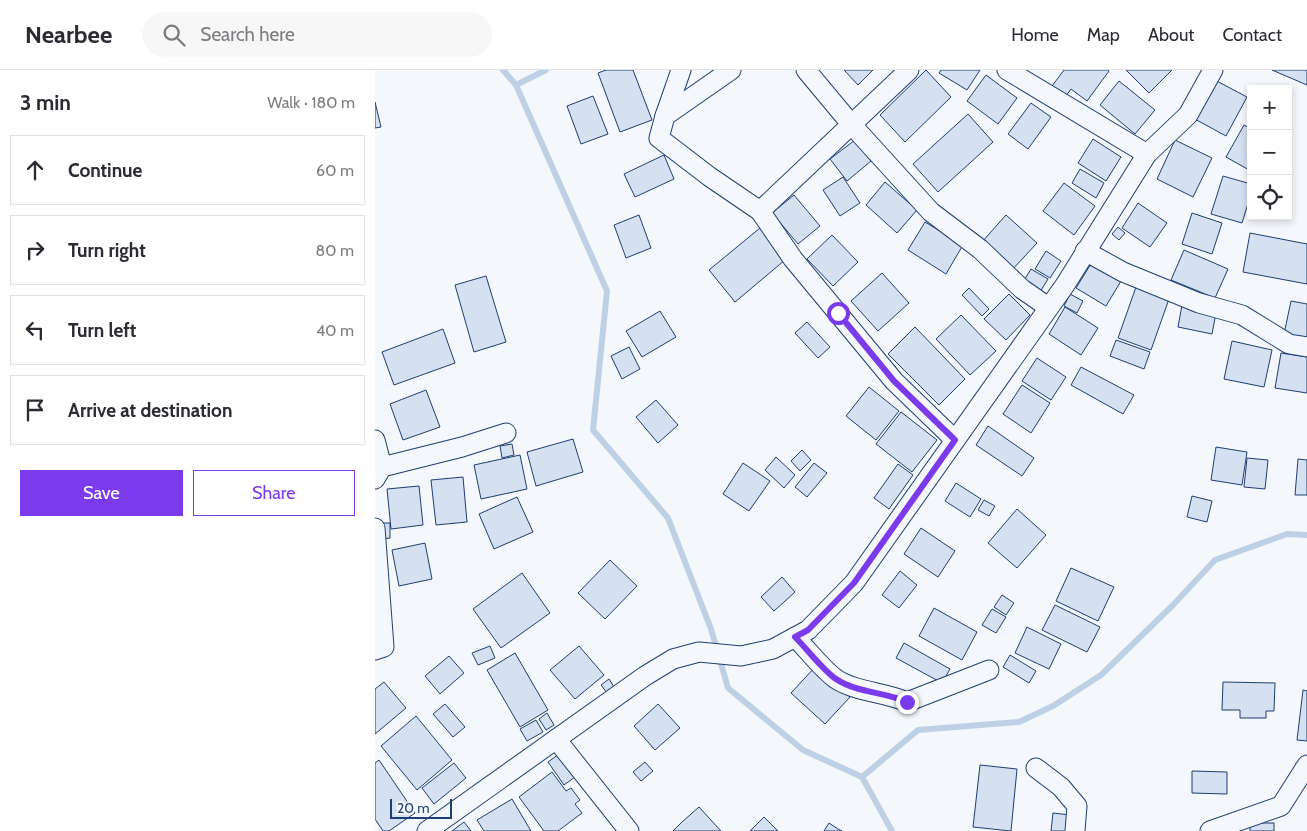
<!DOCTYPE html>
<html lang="en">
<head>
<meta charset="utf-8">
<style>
	:root { --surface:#fff; --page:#f7f7f7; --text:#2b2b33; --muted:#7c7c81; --line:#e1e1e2; --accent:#7c3aed }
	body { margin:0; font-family:Cabin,sans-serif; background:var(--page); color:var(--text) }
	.controls { position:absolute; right:15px; top:15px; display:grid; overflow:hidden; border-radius:0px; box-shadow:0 2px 8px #0003 }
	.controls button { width:45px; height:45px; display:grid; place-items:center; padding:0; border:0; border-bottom:1px solid var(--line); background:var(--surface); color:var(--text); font:25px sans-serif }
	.scale { position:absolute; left:15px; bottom:12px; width:62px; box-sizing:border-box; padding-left:5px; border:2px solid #1d3f73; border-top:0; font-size:14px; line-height:18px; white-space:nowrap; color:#1d3f73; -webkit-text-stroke:4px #f4f7fb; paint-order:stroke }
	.stop { position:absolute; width:15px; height:15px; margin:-11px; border:4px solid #7c3aed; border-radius:50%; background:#fff }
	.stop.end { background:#7c3aed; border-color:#fff; box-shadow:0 1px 5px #0008 }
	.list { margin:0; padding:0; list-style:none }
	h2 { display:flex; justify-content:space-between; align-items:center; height:65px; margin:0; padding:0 20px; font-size:21px }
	h2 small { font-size:16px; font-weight:400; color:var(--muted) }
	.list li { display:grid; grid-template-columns:32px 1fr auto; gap:15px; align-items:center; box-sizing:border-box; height:70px; margin:0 10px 10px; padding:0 10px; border:1px solid var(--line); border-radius:0px }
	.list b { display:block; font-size:19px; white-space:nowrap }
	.list em { font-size:16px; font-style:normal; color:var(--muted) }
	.actions { display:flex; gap:10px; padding:15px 20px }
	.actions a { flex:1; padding:11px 0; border:1px solid var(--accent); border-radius:0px; text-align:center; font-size:18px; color:var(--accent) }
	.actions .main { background:var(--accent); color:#fff }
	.icon { flex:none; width:28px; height:28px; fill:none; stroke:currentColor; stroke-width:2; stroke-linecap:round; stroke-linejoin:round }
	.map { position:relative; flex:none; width:932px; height:761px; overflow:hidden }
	header { display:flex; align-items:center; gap:30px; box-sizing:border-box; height:70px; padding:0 25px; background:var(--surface); border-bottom:1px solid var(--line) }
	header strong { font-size:24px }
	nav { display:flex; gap:28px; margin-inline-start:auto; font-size:18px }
	.search { width:350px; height:45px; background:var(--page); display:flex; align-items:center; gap:12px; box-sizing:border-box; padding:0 18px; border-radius:28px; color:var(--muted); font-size:19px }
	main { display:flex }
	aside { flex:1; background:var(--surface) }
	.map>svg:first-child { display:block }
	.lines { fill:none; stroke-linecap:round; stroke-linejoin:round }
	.stream { stroke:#bed0e5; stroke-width:6 }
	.building { fill:#d5e0f0; stroke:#1d3f73 }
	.minor-casing { stroke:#1d3f73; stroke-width:21 }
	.minor { stroke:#f4f7fb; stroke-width:19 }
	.route { stroke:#7c3aed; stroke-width:6 }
</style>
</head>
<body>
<header>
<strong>Nearbee</strong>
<div class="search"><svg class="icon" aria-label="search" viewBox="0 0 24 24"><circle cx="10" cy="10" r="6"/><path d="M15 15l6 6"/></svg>Search here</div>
<nav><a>Home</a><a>Map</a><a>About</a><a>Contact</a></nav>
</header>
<main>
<aside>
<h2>3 min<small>Walk · 180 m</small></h2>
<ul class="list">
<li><svg class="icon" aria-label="ahead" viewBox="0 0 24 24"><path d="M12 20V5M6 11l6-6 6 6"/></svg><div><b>Continue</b></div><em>60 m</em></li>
<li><svg class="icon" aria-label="right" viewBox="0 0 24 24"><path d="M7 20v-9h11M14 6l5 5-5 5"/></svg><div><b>Turn right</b></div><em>80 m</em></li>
<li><svg class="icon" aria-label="left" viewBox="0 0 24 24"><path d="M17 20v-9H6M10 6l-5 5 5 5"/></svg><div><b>Turn left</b></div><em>40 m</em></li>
<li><svg class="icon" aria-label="arrive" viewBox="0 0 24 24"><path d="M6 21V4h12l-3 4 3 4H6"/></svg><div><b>Arrive at destination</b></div></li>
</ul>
<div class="actions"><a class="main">Save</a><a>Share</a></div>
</aside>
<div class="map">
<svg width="932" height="761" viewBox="0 0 932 761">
	<rect width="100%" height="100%" fill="#f4f7fb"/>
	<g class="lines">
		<g class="stream">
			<path d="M 128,0 L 141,15 L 232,221 L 218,360 L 293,448 L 336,559 L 353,618 L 428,680 L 487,707 L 517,761"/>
			<path d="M 141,15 L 171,0"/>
			<path d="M 487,707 L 543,660 L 644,652 L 678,636 L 726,605 L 798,535 L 840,490 L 912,464 L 932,465"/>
		</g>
	</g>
	<g class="building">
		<path d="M 231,0 L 258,0 L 277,50 L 245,62 L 223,3 Z"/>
		<path d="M 469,0 L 498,0 L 483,15 Z"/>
		<path d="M 551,0 L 576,27 L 530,72 L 505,45 Z"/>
		<path d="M 566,0 L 605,0 L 592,20 L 564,3 Z"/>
		<path d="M 689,0 L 733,0 L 734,1 L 712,31 L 696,19 L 691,26 L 677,16 Z"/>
		<path d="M 751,0 L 797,0 L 774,23 Z"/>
		<path d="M 897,0 L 932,0 L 932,15 Z"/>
		<path d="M 611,5 L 642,28 L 623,54 L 592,31 Z"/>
		<path d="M 838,9 L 872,27 L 851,66 L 818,48 Z"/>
		<path d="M 744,11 L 780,40 L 760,64 L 725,35 Z"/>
		<path d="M 218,26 L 233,64 L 206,74 L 192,36 Z"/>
		<path d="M 0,32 L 6,57 L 0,58 Z"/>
		<path d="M 656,33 L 676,47 L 653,79 L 633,64 Z"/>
		<path d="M 593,44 L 618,72 L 563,122 L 538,94 Z"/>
		<path d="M 869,55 L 876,59 L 876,101 L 851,87 Z"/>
		<path d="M 718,69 L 746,87 L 731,111 L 703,93 Z"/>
		<path d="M 480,70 L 496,91 L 472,111 L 455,89 Z"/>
		<path d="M 800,70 L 837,88 L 818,127 L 782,109 Z"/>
		<path d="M 289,85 L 299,109 L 260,127 L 249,104 Z"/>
		<path d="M 705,99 L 729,113 L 721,128 L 697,113 Z"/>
		<path d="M 848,106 L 876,114 L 876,124 L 867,153 L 836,144 Z"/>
		<path d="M 468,107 L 485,133 L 465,146 L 448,120 Z"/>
		<path d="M 510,112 L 542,140 L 522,163 L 491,135 Z"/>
		<path d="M 689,113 L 720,136 L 699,165 L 668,141 Z"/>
		<path d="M 419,125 L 445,156 L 423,174 L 397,143 Z"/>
		<path d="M 763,133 L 792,153 L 775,177 L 747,158 Z"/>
		<path d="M 817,143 L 847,153 L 837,184 L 807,174 Z"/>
		<path d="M 264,145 L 276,178 L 251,188 L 239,155 Z"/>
		<path d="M 631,145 L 662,173 L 637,200 L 607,172 Z"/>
		<path d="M 550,152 L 588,175 L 571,204 L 533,180 Z"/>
		<path d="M 743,157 L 750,163 L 744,170 L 737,164 Z"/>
		<path d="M 385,158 L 410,190 L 360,232 L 334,200 Z"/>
		<path d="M 875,163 L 932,174 L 932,214 L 868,202 Z"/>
		<path d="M 457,165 L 483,192 L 458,216 L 432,189 Z"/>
		<path d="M 809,180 L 853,199 L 840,228 L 796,210 Z"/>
		<path d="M 671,181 L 686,191 L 675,208 L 660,199 Z"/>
		<path d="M 719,189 L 749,206 L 731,236 L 701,218 Z"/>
		<path d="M 656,199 L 673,209 L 665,222 L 648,212 Z"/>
		<path d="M 507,203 L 534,233 L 503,261 L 476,231 Z"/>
		<path d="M 111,206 L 131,272 L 99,282 L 80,215 Z"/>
		<path d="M 761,217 L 794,229 L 776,280 L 743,268 Z"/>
		<path d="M 594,218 L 614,239 L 607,246 L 587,225 Z"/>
		<path d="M 634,224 L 655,245 L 631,270 L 609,249 Z"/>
		<path d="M 695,224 L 708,231 L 702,243 L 689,236 Z"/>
		<path d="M 916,231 L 932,234 L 932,269 L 909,264 Z"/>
		<path d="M 807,235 L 841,243 L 837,264 L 803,257 Z"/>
		<path d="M 690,237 L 723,258 L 706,285 L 674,264 Z"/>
		<path d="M 285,241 L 301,267 L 267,287 L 251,261 Z"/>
		<path d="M 586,245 L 621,281 L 595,305 L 561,269 Z"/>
		<path d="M 432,252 L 455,277 L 443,288 L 420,263 Z"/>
		<path d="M 540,257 L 590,309 L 564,335 L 513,284 Z"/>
		<path d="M 68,259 L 80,293 L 19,315 L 7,282 Z"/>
		<path d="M 741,270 L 775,282 L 769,299 L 735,286 Z"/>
		<path d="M 857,271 L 897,280 L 889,317 L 849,309 Z"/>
		<path d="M 254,277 L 265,299 L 247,309 L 236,286 Z"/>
		<path d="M 906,283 L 932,287 L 932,323 L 900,318 Z"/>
		<path d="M 662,288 L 691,307 L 676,330 L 647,311 Z"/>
		<path d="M 706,297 L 759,325 L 748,344 L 696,315 Z"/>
		<path d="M 647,315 L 675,333 L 656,363 L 628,344 Z"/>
		<path d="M 494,317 L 524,341 L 501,370 L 471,346 Z"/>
		<path d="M 51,320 L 65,357 L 28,370 L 15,334 Z"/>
		<path d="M 281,330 L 303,355 L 283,373 L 261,347 Z"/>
		<path d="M 526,342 L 562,370 L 537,402 L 501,374 Z"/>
		<path d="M 613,356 L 659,388 L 647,406 L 601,375 Z"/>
		<path d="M 198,369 L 208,402 L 161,416 L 152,382 Z"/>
		<path d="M 137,374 L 139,385 L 127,388 L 125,376 Z"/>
		<path d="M 841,377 L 872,382 L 867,415 L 836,410 Z"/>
		<path d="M 427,380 L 436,390 L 425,401 L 416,391 Z"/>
		<path d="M 145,385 L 152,419 L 106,429 L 99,395 Z"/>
		<path d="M 401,387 L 420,405 L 409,418 L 390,400 Z"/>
		<path d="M 872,388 L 893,390 L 890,419 L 869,417 Z"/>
		<path d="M 923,389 L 932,390 L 932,425 L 920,425 Z"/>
		<path d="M 368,393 L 395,411 L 374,441 L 348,424 Z"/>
		<path d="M 439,393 L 452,403 L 432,427 L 420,417 Z"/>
		<path d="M 523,394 L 538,405 L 514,439 L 499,428 Z"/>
		<path d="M 88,407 L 92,452 L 61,455 L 56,410 Z"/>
		<path d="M 581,413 L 606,429 L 595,447 L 570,431 Z"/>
		<path d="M 44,416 L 48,455 L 16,459 L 12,419 Z"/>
		<path d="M 817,426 L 837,431 L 832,452 L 812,447 Z"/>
		<path d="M 142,427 L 158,462 L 119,479 L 104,444 Z"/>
		<path d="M 609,430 L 620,436 L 614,446 L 603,440 Z"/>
		<path d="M 642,439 L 671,465 L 642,498 L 613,473 Z"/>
		<path d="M 6,453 L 15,453 L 15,468 L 7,469 Z"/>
		<path d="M 546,458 L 580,481 L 563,507 L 529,484 Z"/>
		<path d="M 50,473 L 57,509 L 24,516 L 17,480 Z"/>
		<path d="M 235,490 L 262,516 L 230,549 L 203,523 Z"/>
		<path d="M 696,498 L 739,517 L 723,551 L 681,531 Z"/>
		<path d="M 525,501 L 542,515 L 524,538 L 507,525 Z"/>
		<path d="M 147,503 L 175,543 L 126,578 L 98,539 Z"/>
		<path d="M 407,507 L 420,522 L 399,541 L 386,527 Z"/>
		<path d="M 627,525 L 639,533 L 631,545 L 619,537 Z"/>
		<path d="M 680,535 L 725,557 L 712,582 L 667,560 Z"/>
		<path d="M 559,538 L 602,562 L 587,590 L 544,566 Z"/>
		<path d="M 617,539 L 631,547 L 621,563 L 607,555 Z"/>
		<path d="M 652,557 L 686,574 L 674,599 L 640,583 Z"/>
		<path d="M 529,573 L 575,599 L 567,613 L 521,588 Z"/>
		<path d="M 115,576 L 120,588 L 103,595 L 97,583 Z"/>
		<path d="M 204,576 L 229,605 L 200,629 L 175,600 Z"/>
		<path d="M 140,583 L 173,640 L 145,657 L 112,600 Z"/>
		<path d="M 635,585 L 661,601 L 654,613 L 628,597 Z"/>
		<path d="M 74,586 L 89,603 L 65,624 L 50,606 Z"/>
		<path d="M 441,596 L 475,627 L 450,654 L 416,623 Z"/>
		<path d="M 234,609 L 239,617 L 232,623 L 226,615 Z"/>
		<path d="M 9,612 L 31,638 L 0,664 L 0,619 Z"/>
		<path d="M 848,612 L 900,613 L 899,641 L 891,641 L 891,648 L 865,648 L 865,640 L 847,640 Z"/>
		<path d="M 928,620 L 932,621 L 932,671 L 922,670 Z"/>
		<path d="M 70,634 L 90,657 L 78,667 L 58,644 Z"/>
		<path d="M 283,634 L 305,658 L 280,680 L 259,656 Z"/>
		<path d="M 172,643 L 179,655 L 171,660 L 164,649 Z"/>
		<path d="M 41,646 L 77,690 L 42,720 L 6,676 Z"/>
		<path d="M 161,650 L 168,662 L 152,671 L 145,659 Z"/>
		<path d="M 184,684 L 200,707 L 189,715 L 173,692 Z"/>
		<path d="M 4,690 L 40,743 L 14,761 L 8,761 L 0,749 L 0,693 Z"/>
		<path d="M 270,692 L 278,701 L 266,711 L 258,702 Z"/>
		<path d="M 79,693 L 91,708 L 59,734 L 47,718 Z"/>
		<path d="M 605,695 L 642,699 L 636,761 L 598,757 Z"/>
		<path d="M 817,701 L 852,702 L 852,724 L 817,723 Z"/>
		<path d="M 177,702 L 191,721 L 196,718 L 205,730 L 200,734 L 207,743 L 183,761 L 169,761 L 144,727 Z"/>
		<path d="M 137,729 L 156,761 L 109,761 L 102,750 Z"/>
		<path d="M 324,737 L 346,761 L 298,761 L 307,752 Z"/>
		<path d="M 678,743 L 695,745 L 693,761 L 676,761 Z"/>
		<path d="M 389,747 L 403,761 L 375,761 Z"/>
		<path d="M 89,752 L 96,761 L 77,761 Z"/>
		<path d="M 454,753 L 463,759 L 467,761 L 449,761 Z"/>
		<rect x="875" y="753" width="24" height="8"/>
	</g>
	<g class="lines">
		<g class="minor-casing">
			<g id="minor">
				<path d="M 356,0 L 290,46 L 284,68 L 335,107 L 385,141 L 418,189 L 519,311 L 580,370"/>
				<path d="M 431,0 L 476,54 L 556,142 L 605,179 L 647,219 L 673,237"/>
				<path d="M 632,0 L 772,84"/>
				<path d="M 290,46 L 306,0"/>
				<path d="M 385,141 L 534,0"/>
				<path d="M 710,181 L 748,202 L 824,233 L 867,245 L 914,274 L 932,277"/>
				<path d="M 0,370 L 7,397"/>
				<path d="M 0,409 L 7,397 L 87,377 L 131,363"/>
				<path d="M 0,458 L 9,577 L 0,580"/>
				<path d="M 420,567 C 432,579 448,600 461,609 C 481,622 510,622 532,632 L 614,600"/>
				<path d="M 181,669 L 254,761"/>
				<path d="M 661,698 L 686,717 L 702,736 L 700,761"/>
				<path d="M 52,761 L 270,606 L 298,589 L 324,582 L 366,586 L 398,579 L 433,560 L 479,513 L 690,215 L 772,84 L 813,45 L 838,0"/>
				<path d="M 835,761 L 906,736 L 932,695"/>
			</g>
		</g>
		<use href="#minor" class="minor"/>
	</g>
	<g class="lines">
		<path class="route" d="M 463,243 L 519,311 L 580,370 L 479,513 L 433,560 L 420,567 C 432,579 448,600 461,609 C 482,623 510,622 532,632"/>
	</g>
</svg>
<div class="controls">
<button>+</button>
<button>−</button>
<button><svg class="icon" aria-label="locate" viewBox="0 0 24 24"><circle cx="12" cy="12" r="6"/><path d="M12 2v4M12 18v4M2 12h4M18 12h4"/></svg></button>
</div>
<div class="scale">20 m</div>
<div class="stop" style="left:463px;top:243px"></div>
<div class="stop end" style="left:532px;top:632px"></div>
</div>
</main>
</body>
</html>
